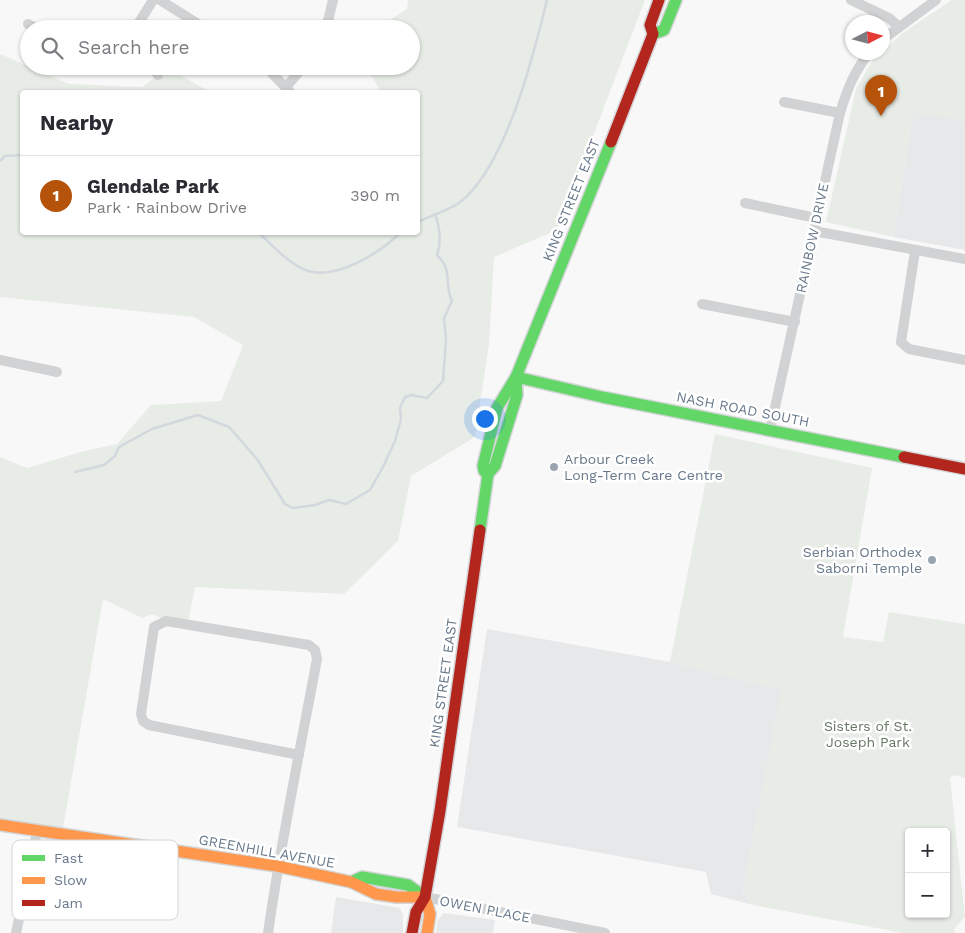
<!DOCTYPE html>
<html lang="en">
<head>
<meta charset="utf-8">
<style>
	:root { --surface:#fff; --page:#f7f7f7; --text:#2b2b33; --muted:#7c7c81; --line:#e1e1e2; --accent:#b45309 }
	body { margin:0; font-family:"Work Sans",sans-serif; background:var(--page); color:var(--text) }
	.controls { position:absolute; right:15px; bottom:15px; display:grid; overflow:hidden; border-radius:5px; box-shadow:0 1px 4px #0004 }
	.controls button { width:45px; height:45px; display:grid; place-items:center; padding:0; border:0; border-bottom:1px solid var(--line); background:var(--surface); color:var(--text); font:25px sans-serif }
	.compass { position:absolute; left:845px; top:15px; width:45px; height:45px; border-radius:50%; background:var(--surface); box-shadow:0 1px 4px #0004; rotate:84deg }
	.you { position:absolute; left:484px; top:418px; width:18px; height:18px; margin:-12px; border:4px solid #fff; border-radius:50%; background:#1a73e8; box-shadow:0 0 0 8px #1a73e833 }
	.badge { display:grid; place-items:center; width:32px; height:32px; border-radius:50%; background:var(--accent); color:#fff; font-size:16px; font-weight:700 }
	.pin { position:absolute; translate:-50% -41px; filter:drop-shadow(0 1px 2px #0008) }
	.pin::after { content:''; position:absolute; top:26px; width:18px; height:15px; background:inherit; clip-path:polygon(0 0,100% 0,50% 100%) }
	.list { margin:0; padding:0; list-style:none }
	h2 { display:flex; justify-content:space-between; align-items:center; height:65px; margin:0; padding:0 20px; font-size:21px }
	h2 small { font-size:16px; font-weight:400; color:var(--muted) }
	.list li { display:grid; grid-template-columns:32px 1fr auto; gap:15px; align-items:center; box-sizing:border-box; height:80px; padding:0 20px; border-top:1px solid var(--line) }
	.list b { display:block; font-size:19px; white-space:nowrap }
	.list p { margin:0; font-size:16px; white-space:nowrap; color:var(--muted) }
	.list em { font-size:16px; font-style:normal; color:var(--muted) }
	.icon { flex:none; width:28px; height:28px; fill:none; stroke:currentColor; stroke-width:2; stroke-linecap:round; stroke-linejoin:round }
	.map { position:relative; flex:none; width:965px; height:933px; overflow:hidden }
	.search { position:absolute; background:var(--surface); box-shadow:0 1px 4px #0004; left:20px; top:20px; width:400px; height:55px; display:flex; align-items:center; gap:12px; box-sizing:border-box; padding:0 18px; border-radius:28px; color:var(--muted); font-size:19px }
	.panel { position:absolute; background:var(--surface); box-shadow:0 1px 4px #0004; left:20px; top:90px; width:400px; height:145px; border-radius:5px }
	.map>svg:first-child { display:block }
	.built { fill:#e7e8e9 }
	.green { fill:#e8ece6; fill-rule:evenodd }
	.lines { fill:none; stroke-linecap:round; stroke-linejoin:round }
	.stream { stroke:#d2d8dd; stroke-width:2.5 }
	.fast-casing { stroke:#d3d5d7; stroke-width:14 }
	.slow-casing { stroke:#d3d5d7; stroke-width:14 }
	.jam-casing { stroke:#d3d5d7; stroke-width:14 }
	.street { stroke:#d1d2d3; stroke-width:10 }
	.fast { stroke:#63d668; stroke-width:11 }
	.slow { stroke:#ff974d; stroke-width:11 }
	.jam { stroke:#b3261e; stroke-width:11 }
	.poi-dot { fill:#9aa5b0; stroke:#fff; stroke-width:2 }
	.labels { text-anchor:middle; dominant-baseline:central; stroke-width:5; stroke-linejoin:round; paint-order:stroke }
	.street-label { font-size:14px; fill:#67788a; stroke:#fff }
	.poi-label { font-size:14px; fill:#67788a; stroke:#fff; text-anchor:start }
	.park-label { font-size:14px; fill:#657a62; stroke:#fff }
	.key { fill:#fff; stroke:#d1d6dc; stroke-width:1 }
	.key-label { font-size:14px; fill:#67788a }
</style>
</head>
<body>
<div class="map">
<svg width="965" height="933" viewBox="0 0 965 933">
	<rect width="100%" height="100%" fill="#f8f8f8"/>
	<g class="built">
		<path d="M 913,111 L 965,121 L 965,250 L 893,237 Z"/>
		<path d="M 487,629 L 670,662 L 782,689 L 743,892 L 753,905 L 711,894 L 706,872 L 457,827 Z"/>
		<path d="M 336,897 L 400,908 L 403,915 L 403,933 L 331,933 Z"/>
		<path d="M 444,913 L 495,920 L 493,933 L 436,933 L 438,920 Z"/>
	</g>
	<g class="green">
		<path d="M 408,0 L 645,0 L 557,230 L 494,257 L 489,344 L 475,437 L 411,476 L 398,541 L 344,594 L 195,587 L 188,622 L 167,620 L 152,614 L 142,618 L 103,599 L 63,828 L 0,819 L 0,457 L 27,468 L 84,451 L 117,444 L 151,405 L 221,401 L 243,345 L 194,317 L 0,297 L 0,54 L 69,84 L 142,87 L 163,71 L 180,75 L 210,92 L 22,92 L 22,232 L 418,232 L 418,92 L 381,92 L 369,72 L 371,66 L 411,66 L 411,29 L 384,29 L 387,22 L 407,9 Z"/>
		<path d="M 952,0 L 965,0 L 965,121 L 913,112 L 893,237 L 826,222 L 856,89 L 872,61 L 904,32 Z"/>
		<path d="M 715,434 L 872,468 L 843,637 L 883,642 L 889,612 L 965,624 L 965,778 L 954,775 L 950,778 L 965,917 L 955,928 L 954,933 L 903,933 L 753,905 L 743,892 L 781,689 L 670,662 ZM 909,832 L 946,832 L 946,914 L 909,914 Z"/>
	</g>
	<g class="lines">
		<g class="stream">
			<path d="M 0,161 L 5,156 L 22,155"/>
			<path d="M 418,222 C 430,216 447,211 459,203 C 506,167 533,57 547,0"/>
			<path d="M 258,232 C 272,245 286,261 303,269 C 333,283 380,253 401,232"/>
			<path d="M 75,472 L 104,465 L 115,456 L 119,447 L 152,429 L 198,415 L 229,427 L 257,459 L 285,504 L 293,508 L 315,505 L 329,500 L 346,504 L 370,490 L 383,467 L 395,441 L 401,419 L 400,408 L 405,397 L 411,395 L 427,398 L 443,381 L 446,340 L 444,318 L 452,301 C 443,281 454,272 437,255 C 442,241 440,228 435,214"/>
		</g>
		<g class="fast-casing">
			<g id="fast">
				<path d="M 653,34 L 664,30 L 676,0"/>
				<path d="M 516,377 L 602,397 L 904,457"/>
				<path d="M 488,474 L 484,471 L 483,466 L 497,408 L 516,377 L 611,142"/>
				<path d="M 480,530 L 488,474 L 495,466 L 517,395 L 516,377"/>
				<path d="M 351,882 L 362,877 L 408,885 L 425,897"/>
			</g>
		</g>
		<g class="slow-casing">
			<g id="slow">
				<path d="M 0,825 L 277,866 L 351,882 L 376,894 L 396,897 L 425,897"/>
				<path d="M 425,897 L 430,914 L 427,933"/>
			</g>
		</g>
		<g class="jam-casing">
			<g id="jam">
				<path d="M 611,142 L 653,34 L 650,25 L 659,0"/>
				<path d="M 904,457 L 965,469"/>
				<path d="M 412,933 L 416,912 L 425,897 L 440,811 L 480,530"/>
			</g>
		</g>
		<g class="street">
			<path d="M 160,0 L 206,29"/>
			<path d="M 851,0 L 889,18 L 898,26"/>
			<path d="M 28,24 L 38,29"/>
			<path d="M 135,29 L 153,0"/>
			<path d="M 326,29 L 333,0"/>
			<path d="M 882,40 L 936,0"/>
			<path d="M 150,66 L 158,75"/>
			<path d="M 265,66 L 290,92"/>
			<path d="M 286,87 L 304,66"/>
			<path d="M 784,102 L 840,113"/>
			<path d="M 745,203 L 816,218"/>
			<path d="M 814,231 L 965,259"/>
			<path d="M 915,251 L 901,342 L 909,349 L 965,360"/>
			<path d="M 702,304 L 795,322"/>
			<path d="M 0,360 L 57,372"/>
			<path d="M 770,430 L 840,113 C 847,90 854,71 870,52"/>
			<path d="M 425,897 L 605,933"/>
			<path d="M 16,933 L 37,832"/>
			<path d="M 268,933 C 281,841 300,750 317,659 L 315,650 L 309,645 L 166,621 L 154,627 L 141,714 L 143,721 L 149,725 L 299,755"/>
		</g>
		<use href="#fast" class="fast"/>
		<use href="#slow" class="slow"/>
		<use href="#jam" class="jam"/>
	</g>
	<g class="poi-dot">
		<circle cx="554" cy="467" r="5"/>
		<circle cx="932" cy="560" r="5"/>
	</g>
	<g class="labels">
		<g class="street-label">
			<text transform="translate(571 200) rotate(-68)">KING STREET EAST</text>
			<text transform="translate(812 238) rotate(-78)">RAINBOW DRIVE</text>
			<text transform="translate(743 409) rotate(11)">NASH ROAD SOUTH</text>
			<text transform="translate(443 683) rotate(-82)">KING STREET EAST</text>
			<text transform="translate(267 851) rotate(10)">GREENHILL AVENUE</text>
			<text transform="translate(485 909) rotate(11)">OWEN PLACE</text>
		</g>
		<g class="poi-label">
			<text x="564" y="459">Arbour Creek<tspan x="564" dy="16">Long-Term Care Centre</tspan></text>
			<text x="922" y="552" text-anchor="end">Serbian Orthodex<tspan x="922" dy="16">Saborni Temple</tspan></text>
		</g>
		<g class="park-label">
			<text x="868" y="726">Sisters of St.<tspan x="868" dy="16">Joseph Park</tspan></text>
		</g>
	</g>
	<rect x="12" y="840" width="166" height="80" rx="8" class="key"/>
	<rect x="22" y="855" width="23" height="6" fill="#63d668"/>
	<rect x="22" y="877" width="23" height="7" fill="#ff974d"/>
	<rect x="22" y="900" width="23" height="6" fill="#b3261e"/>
	<g class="key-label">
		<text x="54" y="863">Fast</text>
		<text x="54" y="885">Slow</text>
		<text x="54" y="908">Jam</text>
	</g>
</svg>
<div class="controls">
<button>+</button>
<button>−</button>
</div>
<svg class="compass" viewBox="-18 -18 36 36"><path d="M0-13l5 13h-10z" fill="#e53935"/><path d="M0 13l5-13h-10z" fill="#7c7c81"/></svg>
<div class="you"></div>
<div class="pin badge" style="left:881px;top:116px">1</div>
<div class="search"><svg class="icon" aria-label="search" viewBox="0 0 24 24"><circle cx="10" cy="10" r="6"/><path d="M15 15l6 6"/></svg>Search here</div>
<section class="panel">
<h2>Nearby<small></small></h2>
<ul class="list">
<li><span class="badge">1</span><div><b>Glendale Park</b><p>Park · Rainbow Drive</p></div><em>390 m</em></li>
</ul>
</section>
</div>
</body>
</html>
